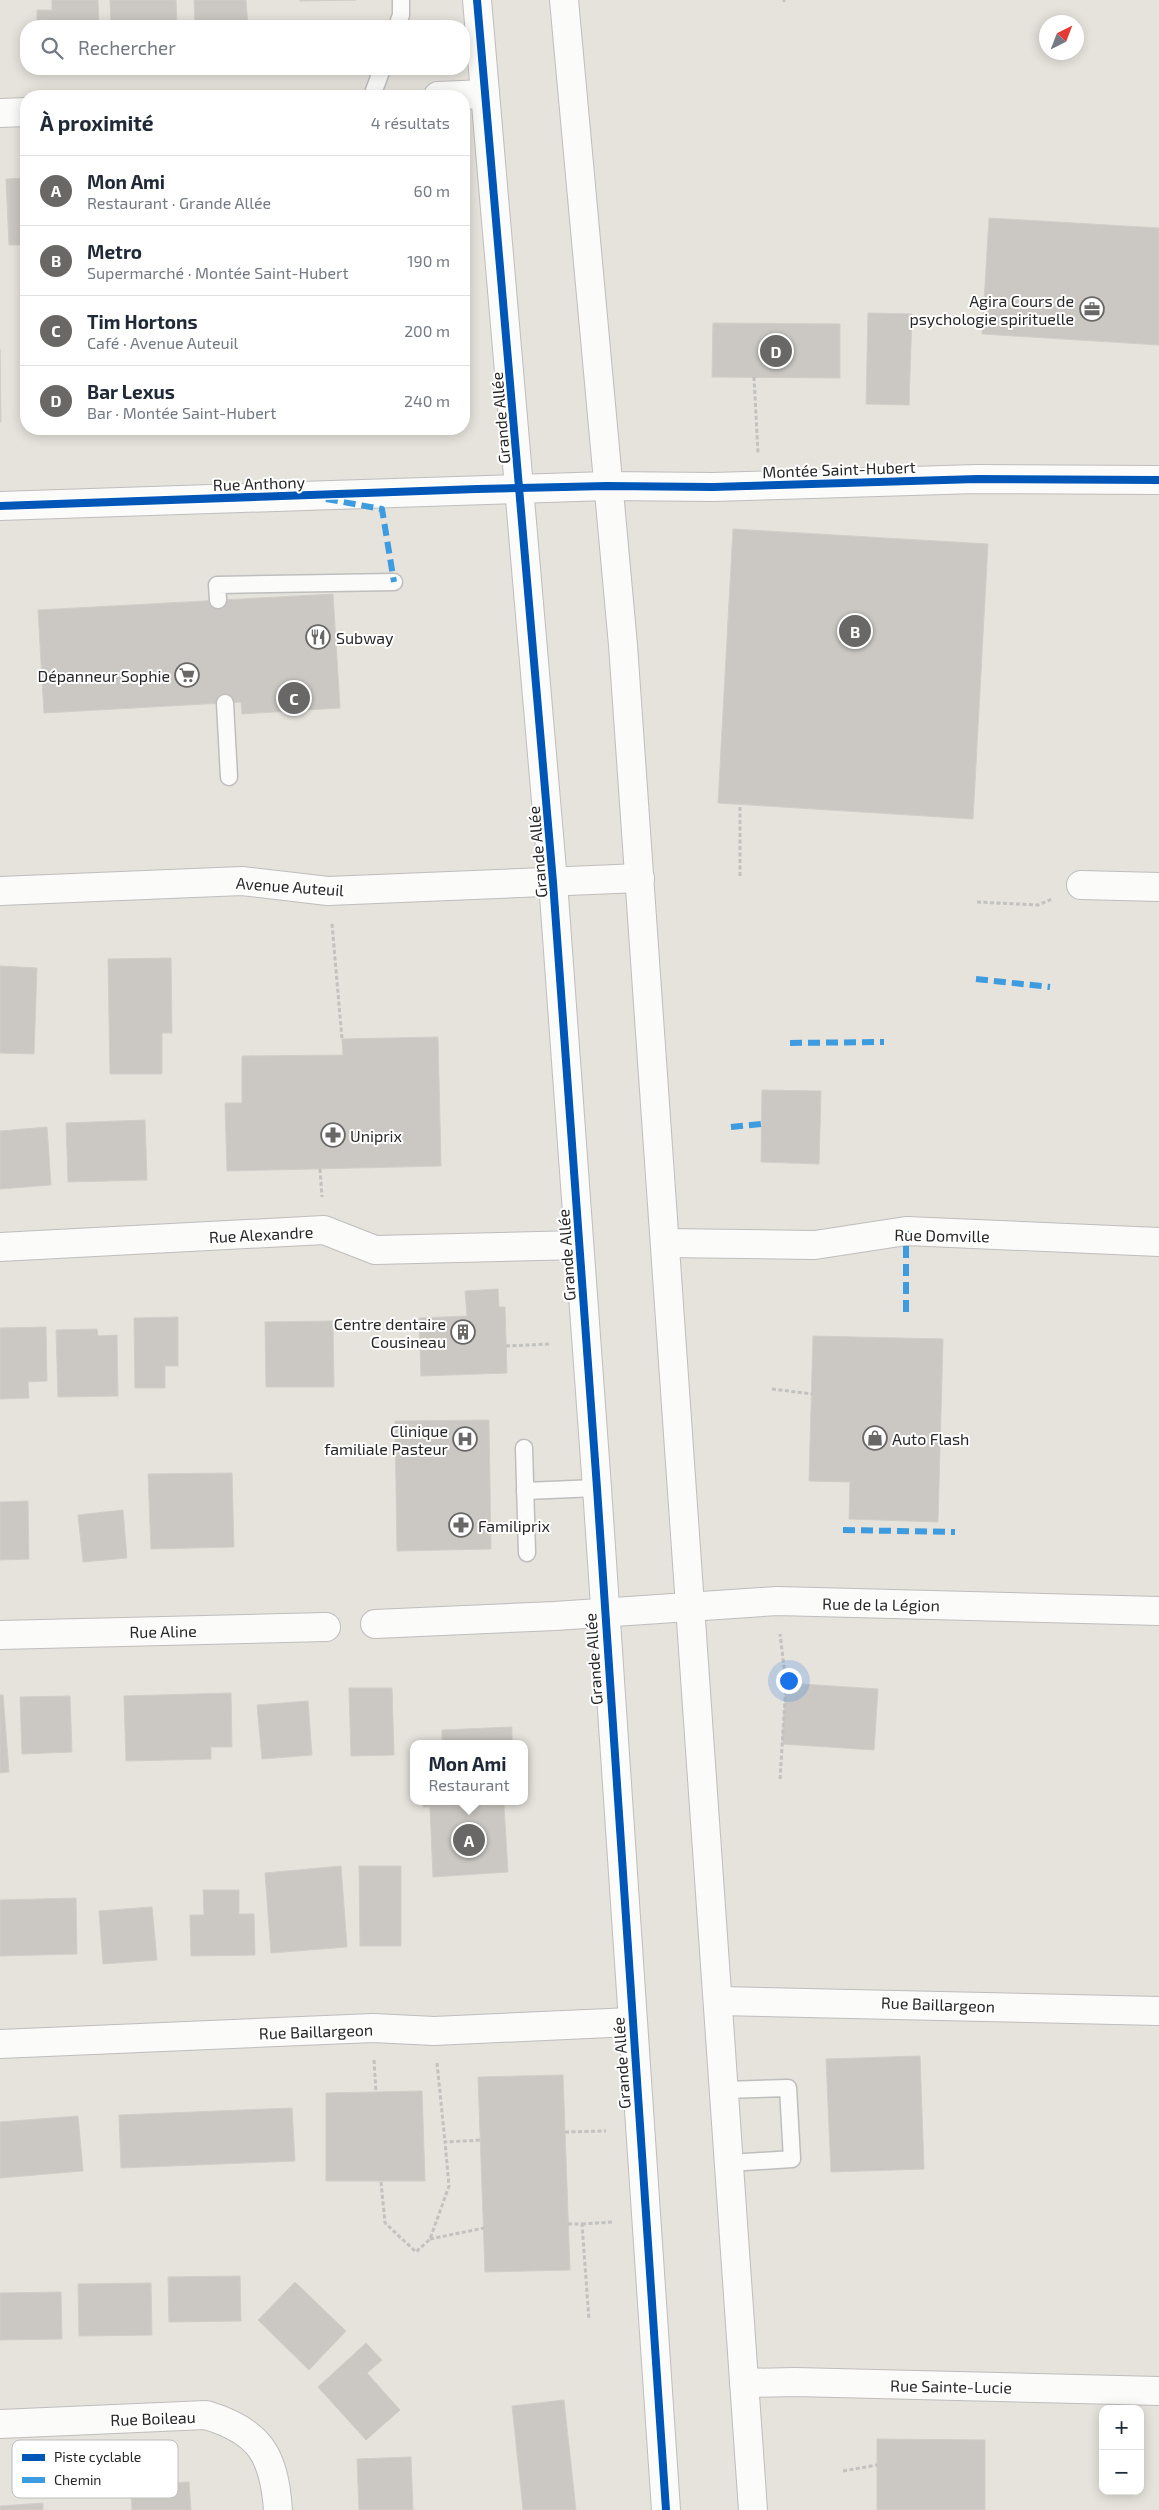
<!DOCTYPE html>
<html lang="fr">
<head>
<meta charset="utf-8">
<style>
	:root { --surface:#fff; --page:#f2f2f3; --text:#1f2937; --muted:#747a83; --line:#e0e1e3; --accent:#6a6866 }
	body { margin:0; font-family:"Exo 2",sans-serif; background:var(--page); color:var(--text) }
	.controls { position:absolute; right:15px; bottom:15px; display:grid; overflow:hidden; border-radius:10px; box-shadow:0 2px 12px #0003 }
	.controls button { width:45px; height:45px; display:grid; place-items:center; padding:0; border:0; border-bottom:1px solid var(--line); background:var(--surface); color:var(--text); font:25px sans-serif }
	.compass { position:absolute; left:1039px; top:15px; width:45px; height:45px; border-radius:50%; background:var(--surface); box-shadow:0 2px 12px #0003; rotate:42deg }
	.you { position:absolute; left:788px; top:1680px; width:18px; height:18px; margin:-12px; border:4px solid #fff; border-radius:50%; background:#1a73e8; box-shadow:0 0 0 8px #1a73e833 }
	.badge { display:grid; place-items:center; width:32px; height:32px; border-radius:50%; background:var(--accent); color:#fff; font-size:16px; font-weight:700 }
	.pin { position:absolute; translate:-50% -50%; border:2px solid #fff; box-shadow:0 1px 5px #0006 }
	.popup { position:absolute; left:410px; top:1740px; width:118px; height:65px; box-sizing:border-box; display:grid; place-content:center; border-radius:10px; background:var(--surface); filter:drop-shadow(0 1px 4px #0005); font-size:16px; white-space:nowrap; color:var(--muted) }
	.popup b { font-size:19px; color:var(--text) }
	.popup::after { content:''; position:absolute; left:50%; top:100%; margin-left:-10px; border:10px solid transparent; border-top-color:var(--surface) }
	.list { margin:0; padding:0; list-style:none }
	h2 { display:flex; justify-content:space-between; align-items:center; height:65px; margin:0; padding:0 20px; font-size:21px }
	h2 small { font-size:16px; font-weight:400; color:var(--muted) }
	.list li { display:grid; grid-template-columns:32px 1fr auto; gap:15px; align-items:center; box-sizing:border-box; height:70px; padding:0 20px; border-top:1px solid var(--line) }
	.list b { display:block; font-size:19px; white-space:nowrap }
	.list p { margin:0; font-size:16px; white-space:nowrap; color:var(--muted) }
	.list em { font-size:16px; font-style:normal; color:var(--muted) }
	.icon { flex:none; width:28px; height:28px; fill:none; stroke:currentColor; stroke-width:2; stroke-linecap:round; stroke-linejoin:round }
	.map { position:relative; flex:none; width:1159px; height:2510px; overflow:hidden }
	.search { position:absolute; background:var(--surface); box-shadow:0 2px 12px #0003; left:20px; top:20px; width:450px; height:55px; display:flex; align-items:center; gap:12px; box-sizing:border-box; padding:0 18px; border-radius:20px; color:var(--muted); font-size:19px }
	.panel { position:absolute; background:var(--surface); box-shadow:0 2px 12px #0003; left:20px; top:90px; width:450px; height:345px; border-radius:20px }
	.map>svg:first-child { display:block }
	.building { fill:#cbc8c3; stroke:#d1cec9 }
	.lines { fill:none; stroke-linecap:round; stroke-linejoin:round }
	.service-casing { stroke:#bfbebe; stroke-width:19 }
	.minor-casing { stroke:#bfbebe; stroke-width:30 }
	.tertiary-casing { stroke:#bfbebe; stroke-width:30 }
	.secondary-casing { stroke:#bfbebe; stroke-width:30 }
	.path { stroke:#c2c2c1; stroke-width:3; stroke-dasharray:4 2.5; stroke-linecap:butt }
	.service { stroke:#fbfbfa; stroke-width:16 }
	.minor { stroke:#fbfbfa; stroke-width:28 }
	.tertiary { stroke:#fbfbfa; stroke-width:28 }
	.secondary { stroke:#fbfbfa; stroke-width:28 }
	.quiet { stroke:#3d9ce0; stroke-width:6; stroke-dasharray:12 6; stroke-linecap:butt }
	.cycleway-casing { stroke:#fff; stroke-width:11 }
	.cycleway { stroke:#0057b8; stroke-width:8 }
	.labels { text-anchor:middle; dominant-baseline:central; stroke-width:4; stroke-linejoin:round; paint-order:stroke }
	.poi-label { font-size:16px; fill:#272727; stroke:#fff; text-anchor:end }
	.street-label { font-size:16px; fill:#272727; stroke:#fff }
	.key { fill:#fff; stroke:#bebebe; stroke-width:1 }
	.key-label { font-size:14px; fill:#272727 }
</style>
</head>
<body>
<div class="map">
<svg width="1159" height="2510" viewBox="0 0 1159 2510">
	<rect width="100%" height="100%" fill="#e6e2dc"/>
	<g class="building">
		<path d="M 52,0 L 98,0 L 99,26 L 37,26 L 37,10 L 52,10 Z"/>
		<path d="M 110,0 L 176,0 L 177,23 L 111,25 Z"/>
		<path d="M 194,0 L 246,0 L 248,26 L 195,26 Z"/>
		<path d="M 300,0 L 356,0 L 300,1 Z"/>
		<path d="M 26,178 L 26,245 L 9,245 L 6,179 Z"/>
		<path d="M 989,218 L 1159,228 L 1159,345 L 982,334 Z"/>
		<path d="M 868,313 L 912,314 L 909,405 L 866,404 Z"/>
		<path d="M 713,323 L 840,324 L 840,378 L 712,377 Z"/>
		<path d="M 0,349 L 1,422 L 0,422 Z"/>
		<path d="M 372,429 L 420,429 L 420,432 L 373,434 Z"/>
		<path d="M 733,529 L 988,544 L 973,819 L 718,803 Z"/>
		<path d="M 333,594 L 340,708 L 242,714 L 241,702 L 44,713 L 38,610 Z"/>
		<path d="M 171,958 L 172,1033 L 162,1033 L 162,1074 L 110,1074 L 108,959 Z"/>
		<path d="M 0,966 L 37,968 L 34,1054 L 0,1053 Z"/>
		<path d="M 438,1037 L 441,1166 L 227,1171 L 225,1103 L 242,1103 L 242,1056 L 343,1055 L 342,1039 Z"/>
		<path d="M 762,1090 L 821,1091 L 819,1164 L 761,1162 Z"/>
		<path d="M 145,1120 L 147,1180 L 68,1182 L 66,1123 Z"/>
		<path d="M 47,1127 L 51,1185 L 0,1189 L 0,1131 Z"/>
		<path d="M 498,1289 L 499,1307 L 505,1307 L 507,1373 L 421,1376 L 419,1318 L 467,1316 L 465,1291 Z"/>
		<path d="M 178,1317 L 178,1366 L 165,1366 L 165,1388 L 135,1388 L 134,1318 Z"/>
		<path d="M 333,1321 L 334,1387 L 266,1387 L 265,1322 Z"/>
		<path d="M 46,1327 L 47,1381 L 28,1382 L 29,1398 L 0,1399 L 0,1328 Z"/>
		<path d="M 97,1329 L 98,1336 L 117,1335 L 118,1396 L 58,1397 L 56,1330 Z"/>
		<path d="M 813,1336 L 943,1339 L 938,1522 L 849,1519 L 850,1482 L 809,1481 Z"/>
		<path d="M 489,1420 L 491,1549 L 397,1551 L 395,1421 Z"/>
		<path d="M 232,1473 L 234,1547 L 151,1549 L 148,1474 Z"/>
		<path d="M 28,1501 L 29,1559 L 0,1560 L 0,1502 Z"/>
		<path d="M 123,1510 L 127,1558 L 83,1562 L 78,1515 Z"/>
		<path d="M 786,1683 L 878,1689 L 874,1750 L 782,1744 Z"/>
		<path d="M 349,1688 L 392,1688 L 394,1755 L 351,1756 Z"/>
		<path d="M 231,1693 L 232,1747 L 211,1747 L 211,1759 L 126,1761 L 124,1696 Z"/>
		<path d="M 0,1695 L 3,1695 L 9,1772 L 0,1773 Z"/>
		<path d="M 70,1696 L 72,1752 L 22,1754 L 20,1697 Z"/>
		<path d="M 308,1701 L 312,1755 L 262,1759 L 257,1705 Z"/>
		<path d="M 512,1727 L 512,1744 L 442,1744 L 442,1730 Z"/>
		<path d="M 423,1801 L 504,1801 L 504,1806 L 423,1807 Z"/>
		<path d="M 504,1806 L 508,1872 L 433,1877 L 430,1807 Z"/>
		<path d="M 341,1866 L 347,1947 L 271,1953 L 265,1873 Z"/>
		<path d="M 359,1866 L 401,1866 L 401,1946 L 360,1946 Z"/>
		<path d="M 203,1890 L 239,1890 L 239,1914 L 254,1914 L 255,1955 L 191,1956 L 190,1915 L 204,1915 Z"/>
		<path d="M 76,1898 L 77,1954 L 0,1956 L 0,1900 Z"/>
		<path d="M 152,1907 L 157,1960 L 103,1964 L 99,1911 Z"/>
		<path d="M 920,2056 L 924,2169 L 831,2172 L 826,2059 Z"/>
		<path d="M 563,2075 L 570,2270 L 485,2272 L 478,2077 Z"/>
		<path d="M 422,2091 L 425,2181 L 326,2181 L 326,2093 Z"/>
		<path d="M 292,2108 L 295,2161 L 121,2168 L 119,2115 Z"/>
		<path d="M 78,2116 L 83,2171 L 0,2178 L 0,2122 Z"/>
		<path d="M 240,2276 L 241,2321 L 169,2322 L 168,2277 Z"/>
		<path d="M 295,2282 L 346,2331 L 309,2370 L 258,2320 Z"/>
		<path d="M 151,2283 L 152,2335 L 79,2336 L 78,2284 Z"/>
		<path d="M 61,2292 L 62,2339 L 0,2340 L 0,2293 Z"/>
		<path d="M 366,2343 L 382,2360 L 367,2373 L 400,2410 L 366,2440 L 318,2387 Z"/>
		<path d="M 564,2400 L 576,2510 L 523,2510 L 512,2406 Z"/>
		<path d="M 877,2439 L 985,2440 L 985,2510 L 877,2510 Z"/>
		<path d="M 411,2457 L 413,2510 L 359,2510 L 357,2459 Z"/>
		<path d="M 189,2482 L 191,2510 L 132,2510 L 131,2485 Z"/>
		<path d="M 43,2503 L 43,2510 L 0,2510 L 0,2506 Z"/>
	</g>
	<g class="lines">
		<g class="service-casing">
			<g id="service">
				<path d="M 397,26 L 401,15 L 401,0"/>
				<path d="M 372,96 L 382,69"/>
				<path d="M 218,600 L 217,585 L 394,582"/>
				<path d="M 225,703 L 229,777"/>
				<path d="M 524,1448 L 527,1553"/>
				<path d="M 525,1491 L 597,1488"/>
				<path d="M 724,2090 L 788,2088 L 792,2159 L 729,2163"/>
			</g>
		</g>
		<g class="minor-casing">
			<g id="minor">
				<path d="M 438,96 L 485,94"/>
				<path d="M 0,113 L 26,112"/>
				<path d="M 0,506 L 607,486"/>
				<path d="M 1081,885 L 1159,887"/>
				<path d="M 665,1243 L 815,1245 L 906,1231 L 1159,1242"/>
				<path d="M 0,1247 L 324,1230 L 375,1250 L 579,1245"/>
				<path d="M 375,1624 L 555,1616 L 777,1601 L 1159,1611"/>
				<path d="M 0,1635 L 326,1627"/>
				<path d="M 718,2001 L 1159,2011"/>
				<path d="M 0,2044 L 373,2028 L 434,2031 L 631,2022"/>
				<path d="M 744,2383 L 795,2382 L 1159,2391"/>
				<path d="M 0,2424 L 206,2415 C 260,2431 274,2455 278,2510"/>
			</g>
		</g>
		<g class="tertiary-casing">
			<g id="tertiary">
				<path d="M 607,486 L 713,487 L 977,479 L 1159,480"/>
				<path d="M 0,891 L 242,881 L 328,891 L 640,878"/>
			</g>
		</g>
		<g class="secondary-casing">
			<g id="secondary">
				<path d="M 477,0 L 553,882 L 597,1488 L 666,2510"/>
				<path d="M 564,0 L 623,645 L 753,2510"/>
			</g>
		</g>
		<g class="path">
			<path d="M 784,2 L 784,0"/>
			<path d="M 754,377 L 758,454"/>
			<path d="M 740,876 L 740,805"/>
			<path d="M 977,902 L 1038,905 L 1052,899"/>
			<path d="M 332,924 L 342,1039"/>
			<path d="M 320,1169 L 322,1197"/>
			<path d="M 506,1346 L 550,1344"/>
			<path d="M 772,1389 L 812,1394"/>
			<path d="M 780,1779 L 786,1683 L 780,1634"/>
			<path d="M 374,2060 L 376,2092"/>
			<path d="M 437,2063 L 445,2142"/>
			<path d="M 565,2132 L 606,2131"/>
			<path d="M 381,2182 L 385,2223 L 416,2252 L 430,2239 L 449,2186 L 445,2142 L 481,2140"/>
			<path d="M 568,2224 L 582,2224 L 589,2320"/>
			<path d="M 582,2224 L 612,2222"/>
			<path d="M 430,2239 L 484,2228"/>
			<path d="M 843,2471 L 877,2465"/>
		</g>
		<use href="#service" class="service"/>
		<use href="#minor" class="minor"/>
		<use href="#tertiary" class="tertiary"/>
		<use href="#secondary" class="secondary"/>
		<g class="quiet">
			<path d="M 326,499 L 382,509 L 394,582"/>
			<path d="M 976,979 L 1050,987"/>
			<path d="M 790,1043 L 884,1042"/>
			<path d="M 731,1127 L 762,1124"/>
			<path d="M 906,1312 L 906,1231"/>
			<path d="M 843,1530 L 955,1532"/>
		</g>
		<g class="cycleway-casing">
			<g id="cycleway">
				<path d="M 477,0 L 553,882 L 597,1488 L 666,2510"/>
				<path d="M 0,506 L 477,489 L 607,486 L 713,487 L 977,479 L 1159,480"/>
			</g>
		</g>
		<use href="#cycleway" class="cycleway"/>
	</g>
	<defs>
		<g id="office-ring" transform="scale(1.25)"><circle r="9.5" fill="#fff" stroke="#6a6866" stroke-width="1.5"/><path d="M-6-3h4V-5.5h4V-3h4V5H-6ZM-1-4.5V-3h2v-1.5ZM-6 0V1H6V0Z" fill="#6a6866"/></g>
		<g id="restaurant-ring" transform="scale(1.25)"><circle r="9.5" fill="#fff" stroke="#6a6866" stroke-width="1.5"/><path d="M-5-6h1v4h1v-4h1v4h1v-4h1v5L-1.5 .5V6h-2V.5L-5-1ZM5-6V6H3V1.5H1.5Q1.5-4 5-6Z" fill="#6a6866"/></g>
		<g id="supermarket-ring" transform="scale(1.25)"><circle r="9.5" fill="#fff" stroke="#6a6866" stroke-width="1.5"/><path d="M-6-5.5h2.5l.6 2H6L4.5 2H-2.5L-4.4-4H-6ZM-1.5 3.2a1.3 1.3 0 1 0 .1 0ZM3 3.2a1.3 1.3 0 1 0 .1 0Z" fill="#6a6866"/></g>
		<g id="pharmacy-ring" transform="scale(1.25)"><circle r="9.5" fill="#fff" stroke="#6a6866" stroke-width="1.5"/><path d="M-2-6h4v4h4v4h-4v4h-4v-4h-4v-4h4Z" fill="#6a6866"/></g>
		<g id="building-ring" transform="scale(1.25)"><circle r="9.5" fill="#fff" stroke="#6a6866" stroke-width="1.5"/><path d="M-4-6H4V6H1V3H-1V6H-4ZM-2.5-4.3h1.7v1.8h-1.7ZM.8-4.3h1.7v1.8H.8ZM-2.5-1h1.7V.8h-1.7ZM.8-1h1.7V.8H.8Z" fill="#6a6866"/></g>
		<g id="shop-ring" transform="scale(1.25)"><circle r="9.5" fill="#fff" stroke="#6a6866" stroke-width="1.5"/><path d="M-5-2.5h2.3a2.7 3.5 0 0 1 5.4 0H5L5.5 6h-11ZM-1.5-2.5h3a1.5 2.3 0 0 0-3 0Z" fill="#6a6866"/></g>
		<g id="hospital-ring" transform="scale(1.25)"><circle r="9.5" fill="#fff" stroke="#6a6866" stroke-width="1.5"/><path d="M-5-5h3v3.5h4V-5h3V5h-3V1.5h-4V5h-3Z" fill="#6a6866"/></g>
	</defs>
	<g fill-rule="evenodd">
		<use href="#office-ring" x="1092" y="309"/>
		<use href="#restaurant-ring" x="318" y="637"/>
		<use href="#supermarket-ring" x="187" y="675"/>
		<use href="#pharmacy-ring" x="333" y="1135"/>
		<use href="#building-ring" x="463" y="1332"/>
		<use href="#shop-ring" x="875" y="1438"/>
		<use href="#hospital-ring" x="465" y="1439"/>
		<use href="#pharmacy-ring" x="461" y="1525"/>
	</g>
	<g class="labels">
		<g class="poi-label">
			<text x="1074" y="300">Agira Cours de<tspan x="1074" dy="18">psychologie spirituelle</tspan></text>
			<text x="336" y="637" text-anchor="start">Subway</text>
			<text x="170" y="675">Dépanneur Sophie</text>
			<text x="350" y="1135" text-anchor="start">Uniprix</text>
			<text x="446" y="1323">Centre dentaire<tspan x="446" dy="18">Cousineau</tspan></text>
			<text x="448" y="1430">Clinique<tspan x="448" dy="18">familiale Pasteur</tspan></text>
			<text x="892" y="1438" text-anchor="start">Auto Flash</text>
			<text x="478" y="1525" text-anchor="start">Familiprix</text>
		</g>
		<g class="street-label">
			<text transform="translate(500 418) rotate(-95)">Grande Allée</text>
			<text transform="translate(839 469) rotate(-2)">Montée Saint-Hubert</text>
			<text transform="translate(259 483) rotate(-2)">Rue Anthony</text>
			<text transform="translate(537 852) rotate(-95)">Grande Allée</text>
			<text transform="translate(290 886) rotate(4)">Avenue Auteuil</text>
			<text transform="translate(261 1234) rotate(-3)">Rue Alexandre</text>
			<text transform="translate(942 1235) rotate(1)">Rue Domville</text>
			<text transform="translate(566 1255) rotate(-94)">Grande Allée</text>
			<text transform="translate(881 1604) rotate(1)">Rue de la Légion</text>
			<text transform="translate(163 1631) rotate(-1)">Rue Aline</text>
			<text transform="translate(593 1659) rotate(-94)">Grande Allée</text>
			<text transform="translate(938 2004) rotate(2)">Rue Baillargeon</text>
			<text transform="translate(316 2031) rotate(-2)">Rue Baillargeon</text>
			<text transform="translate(621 2063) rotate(-94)">Grande Allée</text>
			<text transform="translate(951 2386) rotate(1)">Rue Sainte-Lucie</text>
			<text transform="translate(153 2418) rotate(-2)">Rue Boileau</text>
		</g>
	</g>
	<rect x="12" y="2440" width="166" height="58" rx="8" class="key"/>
	<rect x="22" y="2454" width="23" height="7" fill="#0057b8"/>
	<rect x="22" y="2477" width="23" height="6" fill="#3d9ce0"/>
	<g class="key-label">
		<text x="54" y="2462">Piste cyclable</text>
		<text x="54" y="2485">Chemin</text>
	</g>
</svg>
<div class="controls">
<button>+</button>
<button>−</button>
</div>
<svg class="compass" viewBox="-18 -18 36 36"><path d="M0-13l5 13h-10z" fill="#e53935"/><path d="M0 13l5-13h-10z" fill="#747a83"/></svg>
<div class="you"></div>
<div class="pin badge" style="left:469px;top:1840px">A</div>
<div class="popup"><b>Mon Ami</b>Restaurant</div>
<div class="pin badge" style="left:855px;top:631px">B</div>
<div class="pin badge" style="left:294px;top:698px">C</div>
<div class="pin badge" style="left:776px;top:351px">D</div>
<div class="search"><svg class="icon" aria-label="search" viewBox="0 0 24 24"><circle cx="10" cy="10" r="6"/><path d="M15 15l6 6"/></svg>Rechercher</div>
<section class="panel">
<h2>À proximité<small>4 résultats</small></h2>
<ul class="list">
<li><span class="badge">A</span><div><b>Mon Ami</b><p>Restaurant · Grande Allée</p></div><em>60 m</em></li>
<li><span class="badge">B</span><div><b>Metro</b><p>Supermarché · Montée Saint-Hubert</p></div><em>190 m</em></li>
<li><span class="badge">C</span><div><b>Tim Hortons</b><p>Café · Avenue Auteuil</p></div><em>200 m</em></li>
<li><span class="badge">D</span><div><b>Bar Lexus</b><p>Bar · Montée Saint-Hubert</p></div><em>240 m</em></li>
</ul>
</section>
</div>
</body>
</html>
